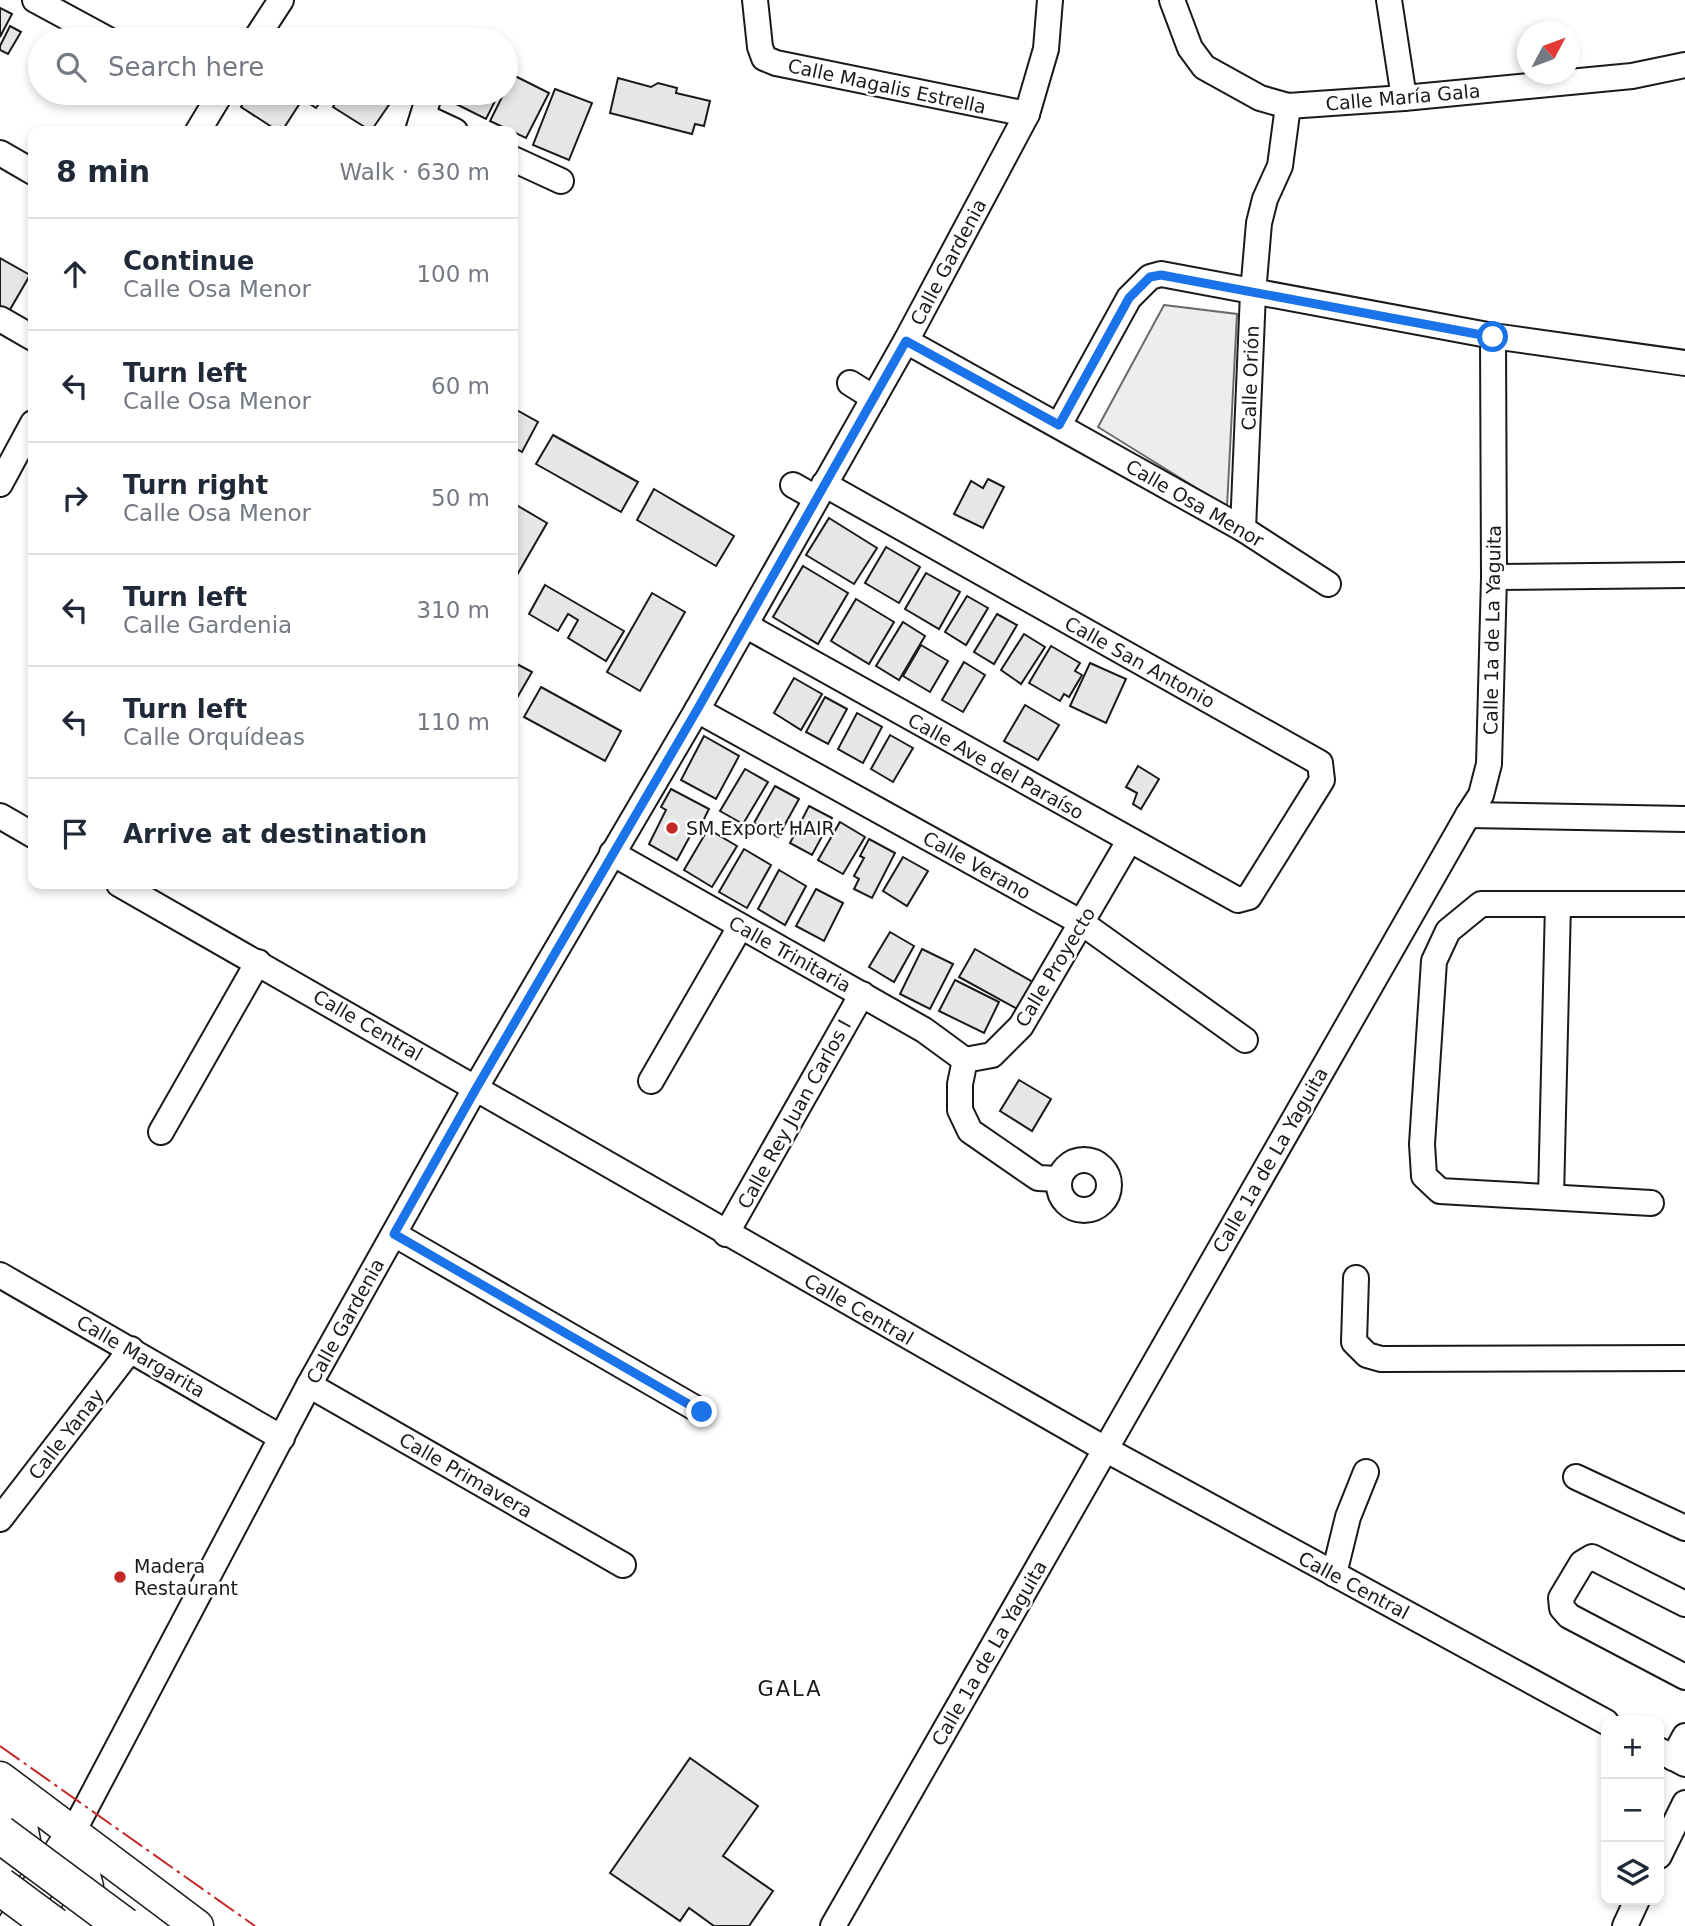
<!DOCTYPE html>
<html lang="en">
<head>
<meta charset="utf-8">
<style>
	:root { --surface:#fff; --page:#f2f2f3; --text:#1f2937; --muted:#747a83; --line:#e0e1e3 }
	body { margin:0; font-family:"DejaVu Sans",sans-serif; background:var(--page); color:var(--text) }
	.controls { position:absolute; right:21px; bottom:21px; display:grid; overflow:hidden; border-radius:14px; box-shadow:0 4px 10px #0003 }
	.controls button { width:63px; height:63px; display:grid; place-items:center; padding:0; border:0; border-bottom:2px solid var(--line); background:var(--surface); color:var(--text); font:35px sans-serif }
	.compass { position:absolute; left:1517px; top:21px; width:63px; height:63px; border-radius:50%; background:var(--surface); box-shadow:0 4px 10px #0003; rotate:49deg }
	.stop { position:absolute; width:21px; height:21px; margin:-16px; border:5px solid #1a73e8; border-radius:50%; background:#fff }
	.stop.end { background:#1a73e8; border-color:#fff; box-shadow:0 2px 7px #0008 }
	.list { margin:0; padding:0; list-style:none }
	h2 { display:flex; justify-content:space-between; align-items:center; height:91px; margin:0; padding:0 28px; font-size:30px }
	h2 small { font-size:23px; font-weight:400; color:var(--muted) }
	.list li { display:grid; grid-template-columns:46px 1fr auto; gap:21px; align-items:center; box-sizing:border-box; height:112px; padding:0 28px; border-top:2px solid var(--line) }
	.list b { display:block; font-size:26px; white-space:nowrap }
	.list p { margin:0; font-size:23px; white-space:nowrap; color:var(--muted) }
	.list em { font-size:23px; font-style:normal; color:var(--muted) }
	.icon { flex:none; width:38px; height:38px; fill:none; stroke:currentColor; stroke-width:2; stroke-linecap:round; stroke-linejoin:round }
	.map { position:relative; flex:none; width:1685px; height:1926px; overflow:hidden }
	.search { position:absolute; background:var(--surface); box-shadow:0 4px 10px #0003; left:28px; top:28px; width:490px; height:77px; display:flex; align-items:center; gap:18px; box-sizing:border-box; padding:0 24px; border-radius:38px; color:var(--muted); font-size:26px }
	.panel { position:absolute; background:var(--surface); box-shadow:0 4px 10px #0003; left:28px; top:126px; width:490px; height:763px; border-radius:14px }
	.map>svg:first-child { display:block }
	.built { fill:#ededed; stroke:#6a6a6a; stroke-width:2 }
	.building { fill:#e6e6e6; stroke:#1a1a1a; stroke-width:2 }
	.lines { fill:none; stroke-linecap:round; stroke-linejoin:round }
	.minor-casing { stroke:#1a1a1a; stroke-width:28 }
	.major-casing { stroke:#1a1a1a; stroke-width:35 }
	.minor { stroke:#fff; stroke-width:24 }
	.major { stroke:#fff; stroke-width:32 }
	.highway-bridge-casing { stroke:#1a1a1a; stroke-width:40; stroke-linecap:butt }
	.highway-bridge { stroke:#fff; stroke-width:37 }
	.power { stroke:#c62828; stroke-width:2; stroke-dasharray:24 5 3.5 5; stroke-linecap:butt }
	.route { stroke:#1a73e8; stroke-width:9 }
	.poi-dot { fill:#c62828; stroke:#fff; stroke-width:2.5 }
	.labels { text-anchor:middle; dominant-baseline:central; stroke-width:5; stroke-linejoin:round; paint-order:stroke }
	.street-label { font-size:19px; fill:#1a1a1a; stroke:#fff }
	.poi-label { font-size:19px; fill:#1a1a1a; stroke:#fff; text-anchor:start }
	.neighbourhood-label { font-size:21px; letter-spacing:2px; fill:#1a1a1a; stroke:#fff }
</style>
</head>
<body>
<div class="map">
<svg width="1685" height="1926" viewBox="0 0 1685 1926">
	<rect width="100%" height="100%" fill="#fff"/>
	<path class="built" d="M 1164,305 L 1237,314 L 1227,507 L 1098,427 Z"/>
	<g class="building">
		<path d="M 0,8 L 12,14 L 0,37 Z"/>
		<path d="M 10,26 L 21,32 L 8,54 L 0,50 L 0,46 Z"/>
		<path d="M 513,75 L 549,93 L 526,138 L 490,121 Z"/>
		<path d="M 618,78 L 651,87 L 658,83 L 677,88 L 676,93 L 710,101 L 704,126 L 695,124 L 692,134 L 610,113 Z"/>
		<path d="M 555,89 L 592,103 L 569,160 L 533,145 Z"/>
		<path d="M 249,93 L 283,93 L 300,103 L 282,131 L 278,131 L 241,107 Z"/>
		<path d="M 293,93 L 327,93 L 316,108 Z"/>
		<path d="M 329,93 L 390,93 L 395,96 L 371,131 L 333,107 L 337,101 L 327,95 Z"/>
		<path d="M 454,93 L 499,93 L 486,119 L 450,101 Z"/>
		<path d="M 0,258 L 30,275 L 8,313 L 0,308 Z"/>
		<path d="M 513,408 L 538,422 L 522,452 L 513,447 Z"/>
		<path d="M 553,435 L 638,482 L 621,512 L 536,464 Z"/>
		<path d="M 988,479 L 1004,487 L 983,528 L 954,514 L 971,481 L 983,488 Z"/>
		<path d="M 654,489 L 734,536 L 716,566 L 637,520 Z"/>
		<path d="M 513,503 L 547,523 L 513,582 Z"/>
		<path d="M 829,518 L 877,548 L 854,584 L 806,555 Z"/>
		<path d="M 886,547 L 920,567 L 899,603 L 865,583 Z"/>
		<path d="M 803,566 L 848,593 L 818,644 L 773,617 Z"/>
		<path d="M 926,573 L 960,592 L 939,629 L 905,609 Z"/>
		<path d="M 545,585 L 624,631 L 606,661 L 568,638 L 578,620 L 568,614 L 558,631 L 529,614 Z"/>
		<path d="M 652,593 L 685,612 L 640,691 L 607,672 Z"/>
		<path d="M 967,596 L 988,608 L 966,645 L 945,632 Z"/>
		<path d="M 856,599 L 894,622 L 869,664 L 831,641 Z"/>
		<path d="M 997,614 L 1017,625 L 994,664 L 974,652 Z"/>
		<path d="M 903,622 L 925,636 L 899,680 L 876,666 Z"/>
		<path d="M 1024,634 L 1045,647 L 1021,684 L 1001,670 Z"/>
		<path d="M 921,645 L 948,661 L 930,692 L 903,676 Z"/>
		<path d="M 1051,646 L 1080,663 L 1075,671 L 1082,675 L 1069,697 L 1064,694 L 1060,701 L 1029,683 Z"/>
		<path d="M 513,662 L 532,672 L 514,703 L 513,702 Z"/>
		<path d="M 964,662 L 985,675 L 963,712 L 942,700 Z"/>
		<path d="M 1090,663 L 1126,679 L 1106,723 L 1070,706 Z"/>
		<path d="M 794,678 L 822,694 L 801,730 L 774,713 Z"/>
		<path d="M 541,687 L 621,731 L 605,761 L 524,717 Z"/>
		<path d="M 825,697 L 847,709 L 828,744 L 806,732 Z"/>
		<path d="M 1025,705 L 1059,725 L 1038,760 L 1004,741 Z"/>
		<path d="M 857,713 L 882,727 L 863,763 L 838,749 Z"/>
		<path d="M 890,735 L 913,748 L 893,782 L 871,769 Z"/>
		<path d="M 704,736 L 739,756 L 716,799 L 681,780 Z"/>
		<path d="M 1138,766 L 1159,779 L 1141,809 L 1133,804 L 1137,793 L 1126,787 Z"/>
		<path d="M 745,769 L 768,782 L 743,824 L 720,811 Z"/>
		<path d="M 775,786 L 799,799 L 778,837 L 754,823 Z"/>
		<path d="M 671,789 L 709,809 L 700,827 L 696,825 L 677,860 L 649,844 L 666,810 L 661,807 Z"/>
		<path d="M 809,806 L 832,818 L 812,855 L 790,843 Z"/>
		<path d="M 840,822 L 865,837 L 843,874 L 818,860 Z"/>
		<path d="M 708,829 L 737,846 L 712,887 L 684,870 Z"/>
		<path d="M 869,839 L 895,853 L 872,898 L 854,889 L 859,879 L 854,876 L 864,858 L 860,856 Z"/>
		<path d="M 744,849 L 771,865 L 747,908 L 719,892 Z"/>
		<path d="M 903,857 L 928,871 L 907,906 L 883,891 Z"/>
		<path d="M 779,870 L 806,886 L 785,925 L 758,909 Z"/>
		<path d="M 816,889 L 843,903 L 824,941 L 796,926 Z"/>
		<path d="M 890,932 L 914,946 L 894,982 L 869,967 Z"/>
		<path d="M 922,949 L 953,964 L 930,1009 L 900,994 Z"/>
		<path d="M 975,949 L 1038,985 L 1023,1012 L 959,977 Z"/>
		<path d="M 955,980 L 999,1002 L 984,1033 L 939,1011 Z"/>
		<path d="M 1019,1080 L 1051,1099 L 1032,1131 L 1000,1111 Z"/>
		<path d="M 690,1758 L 758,1806 L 723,1856 L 773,1891 L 749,1926 L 714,1926 L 689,1908 L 680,1921 L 610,1873 Z"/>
	</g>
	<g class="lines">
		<g class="minor-casing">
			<g id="minor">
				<path d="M 35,0 L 109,40"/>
				<path d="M 755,0 L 760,47 L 764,58 L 776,63 L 1027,114"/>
				<path d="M 1172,0 L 1190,48 L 1204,67 L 1260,98 L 1288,106 L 1404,98 L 1632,76 L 1685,65"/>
				<path d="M 1389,0 L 1404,98"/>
				<path d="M 255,40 L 281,0"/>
				<path d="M 423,116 L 455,131"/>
				<path d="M 198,131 L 221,93"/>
				<path d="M 418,131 L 430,93"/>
				<path d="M 0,153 L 33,172"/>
				<path d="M 513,159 L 561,181"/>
				<path d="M 0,319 L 33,338"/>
				<path d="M 906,341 L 1243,529 L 1328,584"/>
				<path d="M 850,383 L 874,398"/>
				<path d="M 1059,425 L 1129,298 L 1150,277 L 1161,274 L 1493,336 L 1685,363"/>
				<path d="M 0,484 L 33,423"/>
				<path d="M 793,485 L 816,498"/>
				<path d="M 1243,529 L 1253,293 L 1259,223 L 1265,199 L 1280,166 L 1288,106"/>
				<path d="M 1494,577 L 1685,575"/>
				<path d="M 745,625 L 1238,900 L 1249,897 L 1322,780 L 1320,763 L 824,484"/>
				<path d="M 697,710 L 1082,923 L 1245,1040"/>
				<path d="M 1468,815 L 1685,819"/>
				<path d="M 0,816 L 33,835"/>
				<path d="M 612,853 L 924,1030 L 965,1060"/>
				<path d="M 119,884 L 1105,1449 L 1606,1722"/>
				<path d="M 651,1081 L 740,927"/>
				<path d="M 161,1132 L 258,962"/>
				<circle cx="1084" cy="1185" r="25"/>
				<path d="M 1059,1179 L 1038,1178 L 970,1131 L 960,1110 L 960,1084 L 965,1060 L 992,1055 L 1021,1026 L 1129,841"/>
				<path d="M 1551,1197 L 1558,904"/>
				<path d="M 1651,1203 L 1440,1191 L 1424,1176 L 1422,1144 L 1434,961 L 1448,931 L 1481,904 L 1685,904"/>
				<path d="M 394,1234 L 702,1412"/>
				<path d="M 726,1234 L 862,994"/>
				<path d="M 0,1275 L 282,1438"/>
				<path d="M 1356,1278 L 1354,1342 L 1367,1355 L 1381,1359 L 1685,1358"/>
				<path d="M 309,1385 L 623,1565"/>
				<path d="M 1576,1477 L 1685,1528"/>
				<path d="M 0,1519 L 131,1349"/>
				<path d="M 1334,1574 L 1348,1517 L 1366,1472"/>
				<path d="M 1685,1604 L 1592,1557 L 1582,1563 L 1561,1598 L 1562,1608 L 1569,1616 L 1685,1677"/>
				<path d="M 1659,1750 L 1685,1764"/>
				<path d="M 1673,1758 L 1685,1736"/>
				<path d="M 73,1832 L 309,1385 L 476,1087 L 697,710 L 906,341 L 1027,114 L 1046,49 L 1050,0"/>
				<path d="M 1659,1856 L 1685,1803"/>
				<path d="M 833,1926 L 1468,815 L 1481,795 L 1489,764 L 1494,577 L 1493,336"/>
				<path d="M 1625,1926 L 1637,1900"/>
			</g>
		</g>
		<g class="major-casing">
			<g id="major">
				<path d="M 0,1778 L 197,1926"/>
				<path d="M 0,1789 L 21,1826 L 24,1841 L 12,1860 L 0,1872"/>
				<path d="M 13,1926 L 73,1832"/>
				<path d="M 73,1926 L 87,1887 L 73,1832"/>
			</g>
		</g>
		<use href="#minor" class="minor"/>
		<use href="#major" class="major"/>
		<g class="highway-bridge-casing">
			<g id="highway-bridge">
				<path d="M 0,1834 L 124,1926"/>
				<path d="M 0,1886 L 54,1926"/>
			</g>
		</g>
		<use href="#highway-bridge" class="highway-bridge"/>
		<path class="power" d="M 0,1746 L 255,1926"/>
	</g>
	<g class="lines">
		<path class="route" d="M 702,1412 L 394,1234 L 477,1087 L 697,710 L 906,341 L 1059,425 L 1129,298 L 1150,277 L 1161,275 L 1493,337"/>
	</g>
	<g class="poi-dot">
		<circle cx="672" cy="828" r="7"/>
		<circle cx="120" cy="1577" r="7"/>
	</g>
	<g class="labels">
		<g class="street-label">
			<text transform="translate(887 86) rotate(12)">Calle Magalis Estrella</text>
			<text transform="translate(1403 97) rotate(-5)">Calle María Gala</text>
			<text transform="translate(948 262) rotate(-62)">Calle Gardenia</text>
			<text transform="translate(1250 378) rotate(-88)">Calle Orión</text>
			<text transform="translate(1195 503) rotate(30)">Calle Osa Menor</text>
			<text transform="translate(1492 630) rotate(-89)">Calle 1a de La Yaguita</text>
			<text transform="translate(1140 662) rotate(29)">Calle San Antonio</text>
			<text transform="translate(996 766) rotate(29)">Calle Ave del Paraíso</text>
			<text transform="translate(977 865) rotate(29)">Calle Verano</text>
			<text transform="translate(790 954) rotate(29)">Calle Trinitaria</text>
			<text transform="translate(1055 967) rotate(-59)">Calle Proyecto</text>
			<text transform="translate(368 1025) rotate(30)">Calle Central</text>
			<text transform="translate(794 1114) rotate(-61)">Calle Rey Juan Carlos I</text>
			<text transform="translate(1270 1160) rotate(-60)">Calle 1a de La Yaguita</text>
			<text transform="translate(859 1309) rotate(30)">Calle Central</text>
			<text transform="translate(345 1321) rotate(-61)">Calle Gardenia</text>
			<text transform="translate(141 1356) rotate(30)">Calle Margarita</text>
			<text transform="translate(66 1434) rotate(-52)">Calle Yanay</text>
			<text transform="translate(466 1475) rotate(30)">Calle Primavera</text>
			<text transform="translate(1354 1585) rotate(28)">Calle Central</text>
			<text transform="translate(989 1653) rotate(-60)">Calle 1a de La Yaguita</text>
		</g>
		<g class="poi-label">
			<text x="686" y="828">SM Export HAIR</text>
			<text x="134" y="1566">Madera<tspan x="134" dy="22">Restaurant</tspan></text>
		</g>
		<g class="neighbourhood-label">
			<text x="790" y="1689">GALA</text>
		</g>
	</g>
</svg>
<div class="controls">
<button>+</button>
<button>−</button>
<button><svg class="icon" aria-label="layers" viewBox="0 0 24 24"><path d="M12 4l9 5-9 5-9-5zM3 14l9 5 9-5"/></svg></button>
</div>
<svg class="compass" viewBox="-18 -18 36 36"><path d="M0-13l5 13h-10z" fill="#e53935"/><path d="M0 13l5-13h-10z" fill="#747a83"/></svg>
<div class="stop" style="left:1493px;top:337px"></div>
<div class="stop end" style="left:702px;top:1412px"></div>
<div class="search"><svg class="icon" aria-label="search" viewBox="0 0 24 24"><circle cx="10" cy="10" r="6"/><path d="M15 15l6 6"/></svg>Search here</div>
<section class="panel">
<h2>8 min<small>Walk · 630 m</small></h2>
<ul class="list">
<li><svg class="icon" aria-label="ahead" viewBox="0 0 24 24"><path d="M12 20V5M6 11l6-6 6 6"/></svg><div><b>Continue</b><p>Calle Osa Menor</p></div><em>100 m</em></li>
<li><svg class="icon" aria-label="left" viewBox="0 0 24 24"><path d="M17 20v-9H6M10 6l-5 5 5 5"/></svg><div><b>Turn left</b><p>Calle Osa Menor</p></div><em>60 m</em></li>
<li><svg class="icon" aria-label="right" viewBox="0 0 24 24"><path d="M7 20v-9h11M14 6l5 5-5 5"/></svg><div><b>Turn right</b><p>Calle Osa Menor</p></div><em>50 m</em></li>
<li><svg class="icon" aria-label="left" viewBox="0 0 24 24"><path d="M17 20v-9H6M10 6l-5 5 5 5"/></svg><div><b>Turn left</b><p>Calle Gardenia</p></div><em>310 m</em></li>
<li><svg class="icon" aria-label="left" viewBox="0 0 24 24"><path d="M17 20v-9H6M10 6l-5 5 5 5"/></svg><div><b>Turn left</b><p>Calle Orquídeas</p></div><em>110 m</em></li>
<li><svg class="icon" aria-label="arrive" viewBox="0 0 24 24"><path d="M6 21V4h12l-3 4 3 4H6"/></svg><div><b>Arrive at destination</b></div></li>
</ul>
</section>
</div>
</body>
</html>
